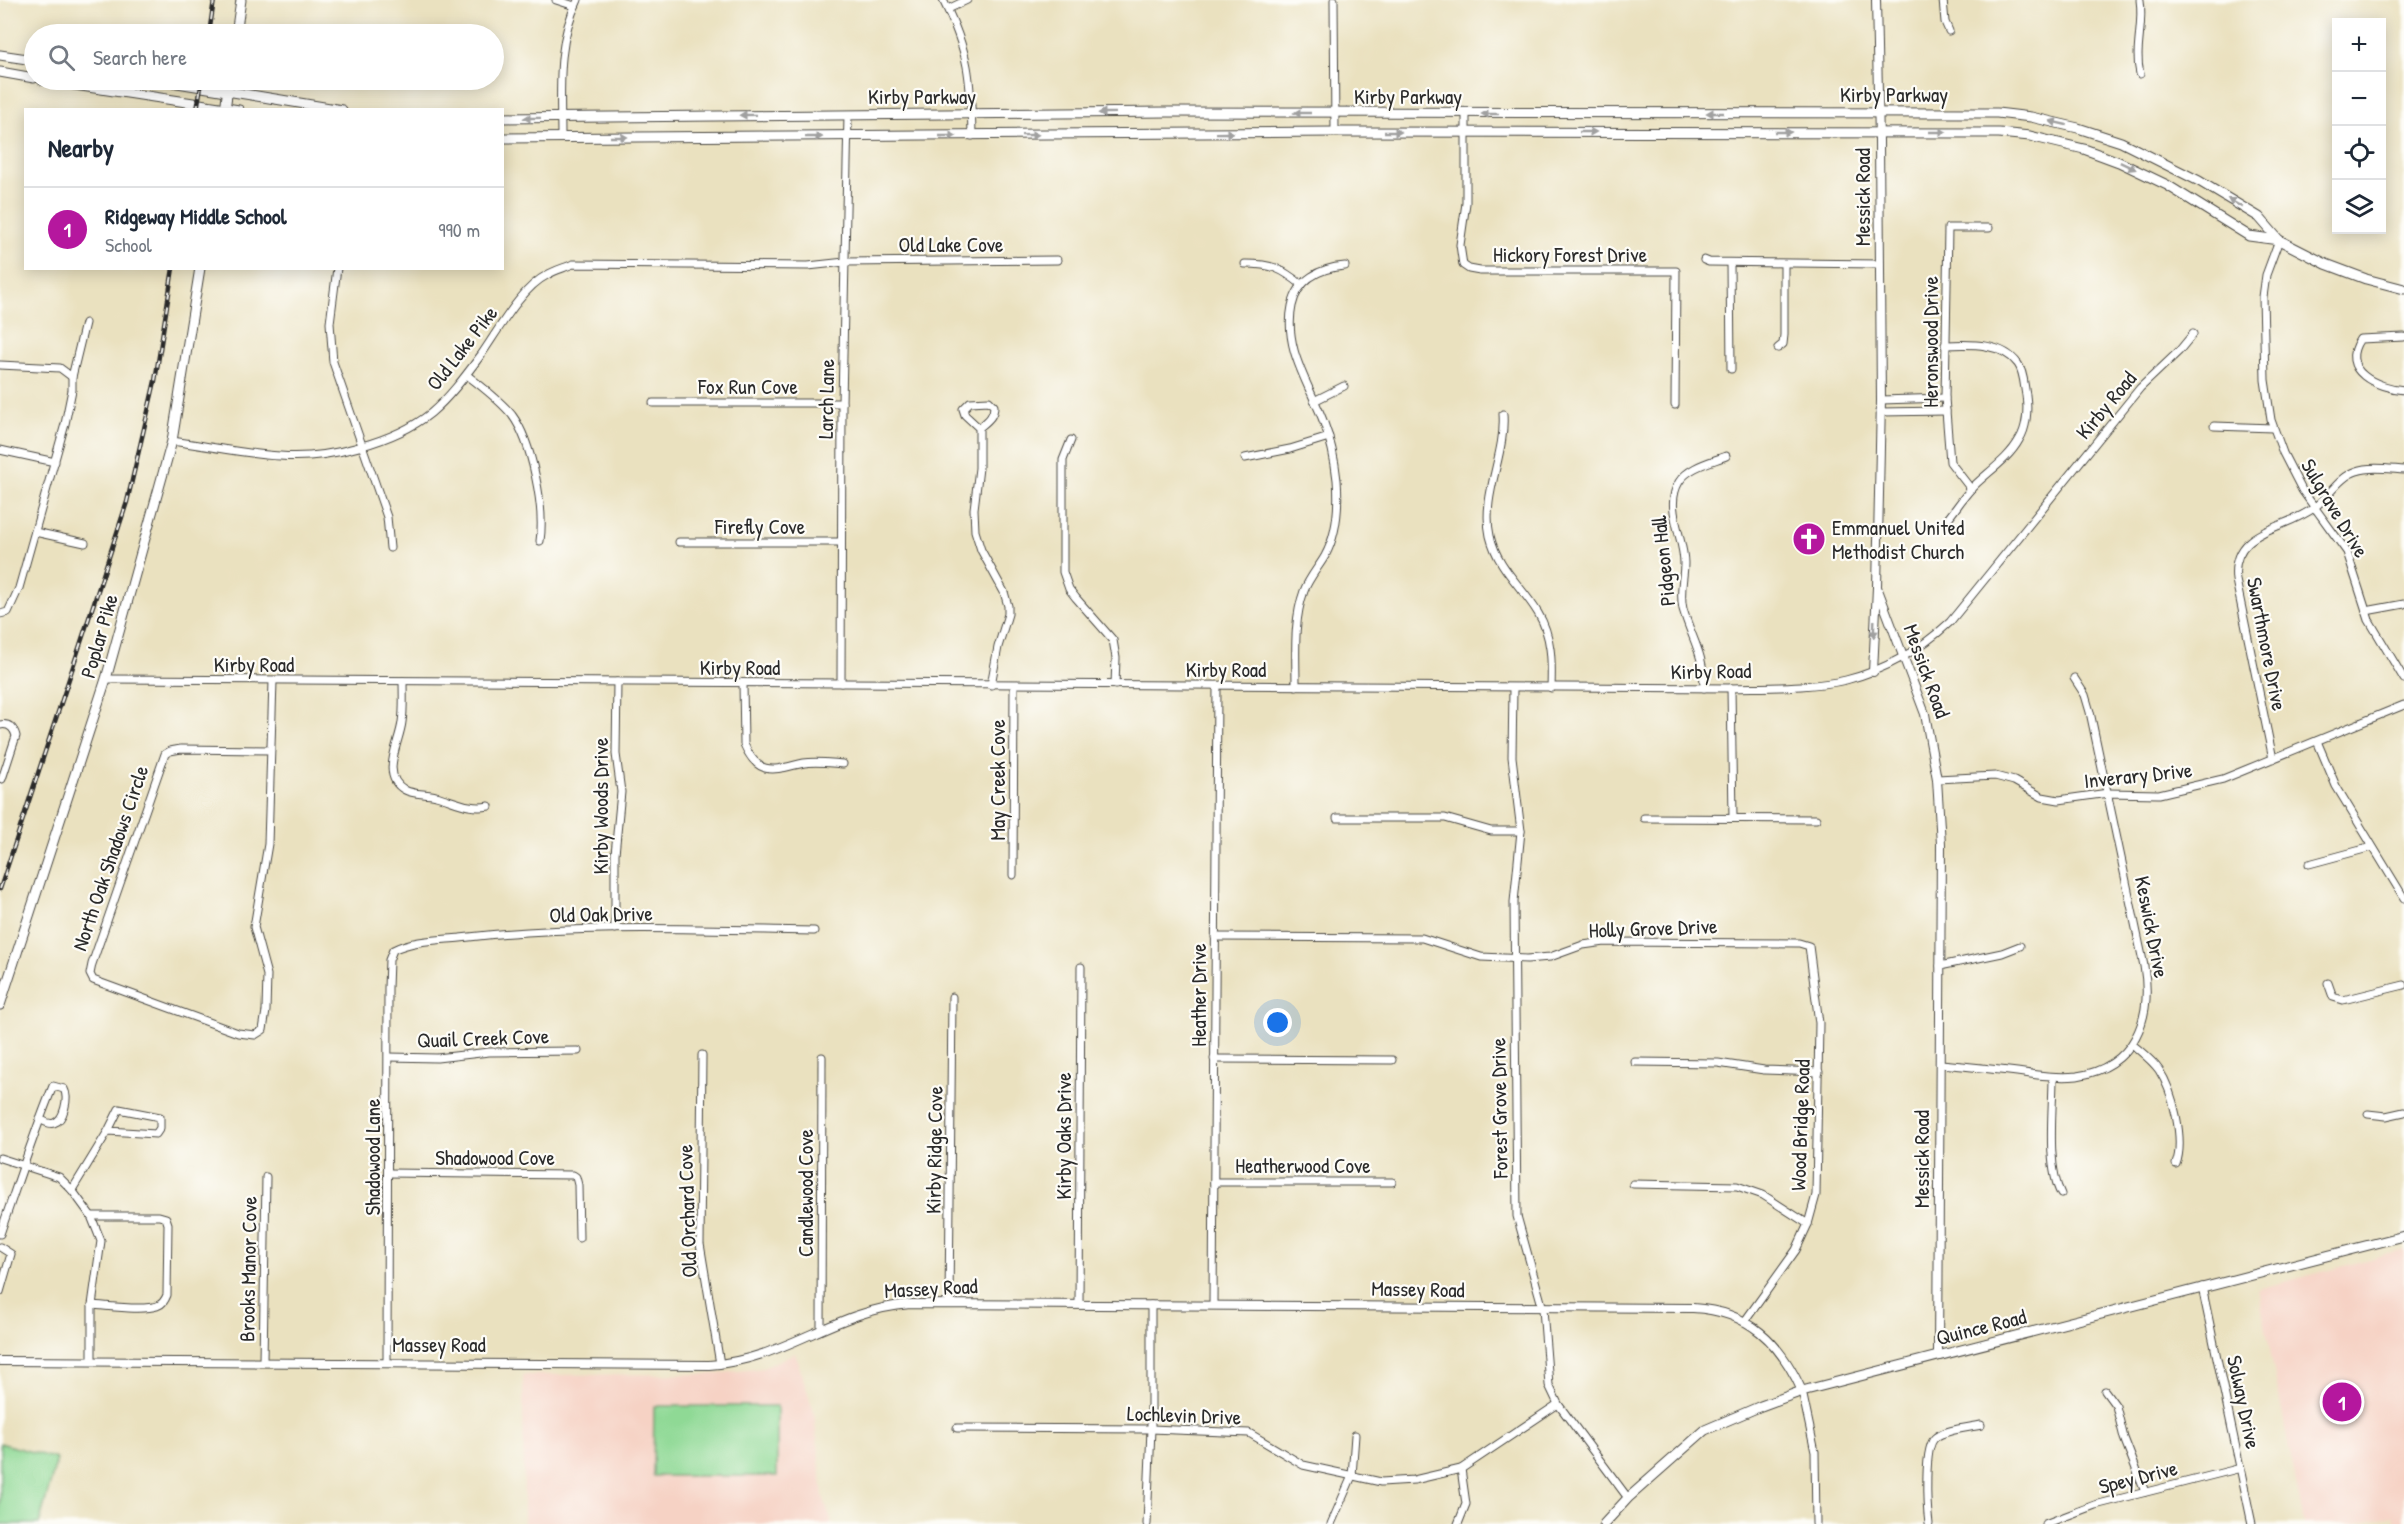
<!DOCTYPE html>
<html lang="en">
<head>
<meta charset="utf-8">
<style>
	:root { --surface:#fff; --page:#f2f2f3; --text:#1f2937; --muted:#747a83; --line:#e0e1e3; --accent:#b5179e }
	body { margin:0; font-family:"Patrick Hand",sans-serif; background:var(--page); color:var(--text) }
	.controls { position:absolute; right:18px; top:18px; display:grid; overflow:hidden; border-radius:0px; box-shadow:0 3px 15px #0003 }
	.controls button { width:54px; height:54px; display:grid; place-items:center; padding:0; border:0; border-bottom:2px solid var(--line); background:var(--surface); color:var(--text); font:30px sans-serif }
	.you { position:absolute; left:1278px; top:1023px; width:21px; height:21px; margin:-15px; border:4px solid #fff; border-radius:50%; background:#1a73e8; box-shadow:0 0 0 9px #1a73e833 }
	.badge { display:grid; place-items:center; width:39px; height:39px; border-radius:50%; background:var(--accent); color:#fff; font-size:20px; font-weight:700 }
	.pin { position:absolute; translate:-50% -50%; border:3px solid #fff; box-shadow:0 2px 6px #0006 }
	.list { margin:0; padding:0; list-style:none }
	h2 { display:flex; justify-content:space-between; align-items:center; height:78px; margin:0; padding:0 24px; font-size:26px }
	h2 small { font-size:20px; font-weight:400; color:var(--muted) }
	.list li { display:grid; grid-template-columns:39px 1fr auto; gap:18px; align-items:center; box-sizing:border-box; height:84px; padding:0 24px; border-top:2px solid var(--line) }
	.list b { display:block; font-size:22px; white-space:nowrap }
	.list p { margin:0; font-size:20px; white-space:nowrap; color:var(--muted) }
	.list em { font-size:20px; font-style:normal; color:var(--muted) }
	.icon { flex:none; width:33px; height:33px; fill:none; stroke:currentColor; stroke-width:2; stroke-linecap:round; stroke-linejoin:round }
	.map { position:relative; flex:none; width:2404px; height:1524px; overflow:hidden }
	.search { position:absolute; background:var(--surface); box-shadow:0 3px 15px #0003; left:24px; top:24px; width:480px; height:66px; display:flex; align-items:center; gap:15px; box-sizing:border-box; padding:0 21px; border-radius:33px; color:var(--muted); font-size:22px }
	.panel { position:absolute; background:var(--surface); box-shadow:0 3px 15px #0003; left:24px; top:108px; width:480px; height:162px; border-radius:0px }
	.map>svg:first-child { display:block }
	.built { fill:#f6d2c4 }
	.green { fill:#8fd995; stroke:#5d8260; stroke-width:1.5 }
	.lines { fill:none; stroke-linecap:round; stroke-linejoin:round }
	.minor-casing { stroke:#484641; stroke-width:9 }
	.tertiary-casing { stroke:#484641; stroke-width:10 }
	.secondary-casing { stroke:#484641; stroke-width:11 }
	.minor { stroke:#fff; stroke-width:7 }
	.tertiary { stroke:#fff; stroke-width:8 }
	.secondary { stroke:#fff; stroke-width:9 }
	.rail-casing { stroke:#2b2b2b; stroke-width:4.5 }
	.rail { stroke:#fdfcf7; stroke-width:2; stroke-dasharray:7; stroke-linecap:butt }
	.oneway { fill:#a0a0a0 }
	.labels { text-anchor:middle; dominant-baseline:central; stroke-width:4.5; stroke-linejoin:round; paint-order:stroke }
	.street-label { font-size:21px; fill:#2b2b2b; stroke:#fdfcf7 }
	.poi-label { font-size:21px; fill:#2b2b2b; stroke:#fdfcf7; text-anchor:start }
</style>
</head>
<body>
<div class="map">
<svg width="2404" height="1524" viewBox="0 0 2404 1524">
	<rect width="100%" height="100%" fill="#fdfcf7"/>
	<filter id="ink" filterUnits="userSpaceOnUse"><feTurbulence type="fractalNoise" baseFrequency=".0167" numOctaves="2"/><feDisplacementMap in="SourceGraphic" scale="12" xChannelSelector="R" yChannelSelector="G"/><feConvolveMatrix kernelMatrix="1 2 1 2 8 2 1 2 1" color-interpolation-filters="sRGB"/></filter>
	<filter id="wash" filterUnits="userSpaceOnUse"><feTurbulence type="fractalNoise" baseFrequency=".008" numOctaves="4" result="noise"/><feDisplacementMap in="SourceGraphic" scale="24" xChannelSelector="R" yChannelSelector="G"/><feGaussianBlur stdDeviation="1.35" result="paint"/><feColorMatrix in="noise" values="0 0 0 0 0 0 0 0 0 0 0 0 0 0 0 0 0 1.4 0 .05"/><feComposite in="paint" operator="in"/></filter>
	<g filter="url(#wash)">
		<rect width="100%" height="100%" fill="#eae1bf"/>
		<g class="built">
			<path d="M 2404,1250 L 2404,1524 L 2396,1524 L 2394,1515 L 2353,1524 L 2304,1524 L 2258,1289 Z"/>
			<path d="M 795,1353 L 814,1412 L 823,1496 L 832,1524 L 524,1524 L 523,1375 L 713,1374 L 763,1368 Z"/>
		</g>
		<g class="green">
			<path d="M 654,1406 L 777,1406 L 777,1476 L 653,1476 Z"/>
			<path d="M 0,1443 L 57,1459 L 39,1524 L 0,1524 Z"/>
		</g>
	</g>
	<g filter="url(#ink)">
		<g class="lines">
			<g class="minor-casing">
				<g id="minor">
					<path d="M 556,0 L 575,6"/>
					<path d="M 943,0 C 969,52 971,78 972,136"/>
					<path d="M 1334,0 L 1335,132"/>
					<path d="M 1943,0 L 1945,22 L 1949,31"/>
					<path d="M 2140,0 C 2144,25 2134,50 2140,74"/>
					<path d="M 948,9 L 967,0"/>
					<path d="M 1466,114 L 1466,203 L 1460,245 L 1463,265 L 1469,269 L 1480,271 L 1676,271 L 1675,405"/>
					<path d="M 561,138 C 561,91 556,43 578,0"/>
					<path d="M 2279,240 L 2266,275 L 2263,297 L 2265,380 L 2271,420 L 2283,453 L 2302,490 L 2347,552 L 2369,620 L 2404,679"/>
					<path d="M 1704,260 L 1709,262 L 1880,264"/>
					<path d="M 1730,263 L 1731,369"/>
					<path d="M 1245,264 C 1272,264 1281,268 1302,285"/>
					<path d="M 337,268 L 330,323 L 333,362 L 387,517 L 390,548"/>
					<path d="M 2404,337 L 2360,339 C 2338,371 2378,388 2404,390"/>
					<path d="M 1778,348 L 1783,344 L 1784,335 L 1784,264"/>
					<path d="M 0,365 L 60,368 L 72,377"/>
					<path d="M 467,375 C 482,387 499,399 512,415 C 532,442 545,508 540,541"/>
					<path d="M 1881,400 L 1945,398"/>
					<path d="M 1314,401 L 1344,386"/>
					<path d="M 653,403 L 842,403"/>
					<path d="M 1880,412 L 1946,411"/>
					<path d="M 1503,414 C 1506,455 1481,495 1490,536 C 1498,569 1522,586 1538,613 C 1552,636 1552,662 1551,688"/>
					<path d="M 2214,426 L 2273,428"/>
					<path d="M 979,428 C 987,421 994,417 994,406 L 989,401 L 970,402 L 963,409 L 965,415 L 979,428 L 979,468 L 974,509 L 975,531 L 981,550 L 1004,592 L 1008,606 L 1008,614 L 998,647 L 991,685"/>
					<path d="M 1071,440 L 1063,460 L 1063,572 L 1069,589 L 1076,598 L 1113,640 L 1116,658 L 1115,685"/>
					<path d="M 172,441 C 208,446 244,454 280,456 C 326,460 395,442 431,413 C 450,397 466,375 481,355 C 498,331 521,288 547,275 C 555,270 564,268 573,264 L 808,266 L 845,262 L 1057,260"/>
					<path d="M 0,450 L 55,462"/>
					<path d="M 1245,458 L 1290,449 L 1329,437"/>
					<path d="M 1971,489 L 1950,462 L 1945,398 L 1948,228 L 1989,228"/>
					<path d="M 1945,522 C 1954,512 1961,500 1971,489 C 1986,473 2008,460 2019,440 C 2027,428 2028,409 2026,395 C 2024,386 2024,372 2018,364 C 2002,342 1970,344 1945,345"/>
					<path d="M 35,532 L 85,543"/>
					<path d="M 679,542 L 841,542"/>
					<path d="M 2366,611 L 2404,604"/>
					<path d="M 0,614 L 8,612 L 19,588 L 65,424 L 72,390 L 72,377 L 85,323"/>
					<path d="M 106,679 L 1731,688 C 1766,687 1813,688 1846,680 C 1885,670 1921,649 1950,622 L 2140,388 L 2179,351 L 2193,334"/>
					<path d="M 403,681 C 403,695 404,709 402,722 C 400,742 379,776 405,790 C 414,795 426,793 436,796 C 455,801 469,810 489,806"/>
					<path d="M 743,683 L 744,744 C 759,779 776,769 804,763 C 817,761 830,763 843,764"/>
					<path d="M 841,683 L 842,403 L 848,115"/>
					<path d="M 1296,686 C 1296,655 1293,621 1304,591 C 1309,578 1318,568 1325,556 C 1337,534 1339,505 1337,480 C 1335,461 1331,441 1324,423 C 1310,385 1283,349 1292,306 C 1298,279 1320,268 1345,266"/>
					<path d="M 1513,688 L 1512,757 L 1521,831 L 1514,902 L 1517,1216 L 1543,1309 L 1549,1385 L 1558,1404 L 1628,1498"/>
					<path d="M 1704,688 C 1704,653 1692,640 1683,609 C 1679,592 1684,579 1684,563 C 1684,537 1664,507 1679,482 C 1688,467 1711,462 1726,456"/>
					<path d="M 1731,688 L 1733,818"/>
					<path d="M 0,725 C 9,723 14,728 16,736 L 2,779"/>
					<path d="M 2317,741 L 2336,786 L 2404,898"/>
					<path d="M 271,750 L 181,749 L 170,751 L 165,754 L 92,964 L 90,974 L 93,980 L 238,1033 L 255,1035 L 263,1030 L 266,1011 L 267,975 L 254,927 L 268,844 L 273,681"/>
					<path d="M 2273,759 L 2236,580 C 2230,528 2285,531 2315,507 C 2329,496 2340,476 2357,471 C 2371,466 2389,469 2404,470"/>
					<path d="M 1937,779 L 1995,776 L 2014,781 L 2042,797 L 2059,800 L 2108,793 L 2159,794 L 2223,779 L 2404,705"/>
					<path d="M 1337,818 L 1445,818 L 1491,831 L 1521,831"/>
					<path d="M 1644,818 L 1816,819"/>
					<path d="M 2309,864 L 2372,847"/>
					<path d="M 1013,875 L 1014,685"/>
					<path d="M 615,929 L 615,854 L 621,792 L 616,754 L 617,682"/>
					<path d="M 1215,937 L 1422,938 L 1481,957 L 1527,959 L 1550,957 L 1583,945 L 1605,942 L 1799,943 L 1809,946 L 1819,1023 L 1816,1195 L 1808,1224 L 1796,1250 L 1745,1321"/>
					<path d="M 1940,966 L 2002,953 L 2020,946"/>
					<path d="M 2328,983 L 2333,997 L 2343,1000 L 2404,985"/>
					<path d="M 2132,1044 C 2141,1052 2152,1060 2159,1070 C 2173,1091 2185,1140 2176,1164"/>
					<path d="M 702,1055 L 700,1244 L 720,1364"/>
					<path d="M 389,1057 L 437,1058 L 489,1052 L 578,1051"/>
					<path d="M 1214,1059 L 1392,1060"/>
					<path d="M 1635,1062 L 1718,1063 L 1764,1070 L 1819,1072"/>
					<path d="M 1940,1064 C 1965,1066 1991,1069 2017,1072 C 2037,1075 2057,1078 2077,1076 C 2135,1067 2153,1018 2144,966 L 2090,712 L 2085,695 L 2074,678"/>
					<path d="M 2053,1077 C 2053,1110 2046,1165 2061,1194"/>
					<path d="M 2368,1114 L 2386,1116 L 2404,1112"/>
					<path d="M 0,1158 L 59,1177 L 72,1190 L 91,1216 L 101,1241 L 92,1305 L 92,1360"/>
					<path d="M 389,1173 L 573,1175 L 576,1177 L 578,1185 L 579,1238"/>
					<path d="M 1214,1182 L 1392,1182"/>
					<path d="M 1633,1184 L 1737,1186 L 1763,1195 L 1808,1224"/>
					<path d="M 72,1190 L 108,1131 L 156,1134 L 160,1128 L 160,1117 L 119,1109 L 108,1131"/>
					<path d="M 91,1216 L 159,1216 L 166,1218 L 168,1224 L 167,1295 C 165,1300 163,1304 157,1306 C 142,1311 109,1306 92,1305"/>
					<path d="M 0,1234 C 17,1185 33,1135 53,1086 L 64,1089 C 69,1098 64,1120 54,1123 C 48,1125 44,1121 40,1119"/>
					<path d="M 0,1247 L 11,1254 L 0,1292"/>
					<path d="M 2202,1287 L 2252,1524"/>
					<path d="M 949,1303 L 952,997"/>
					<path d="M 1079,1304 L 1081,967"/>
					<path d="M 1213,1305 L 1217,686"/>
					<path d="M 821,1329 L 822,1057"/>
					<path d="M 263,1361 L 266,1177"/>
					<path d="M 387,1362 L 388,988 L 389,960 L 393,950 C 412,940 439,940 460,938 C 576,924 697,929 814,931"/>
					<path d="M 1802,1391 L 1815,1452 L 1816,1524"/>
					<path d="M 2105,1391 L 2116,1406 L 2124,1438 L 2145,1492"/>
					<path d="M 957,1428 L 1151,1429 L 1249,1433 L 1303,1465 L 1381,1482 L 1414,1480 L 1461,1469 L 1558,1404"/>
					<path d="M 1147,1524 L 1151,1429 L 1151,1305"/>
					<path d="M 1331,1524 L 1352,1476 L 1355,1435"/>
					<path d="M 1458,1524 L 1466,1504 L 1461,1469"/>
					<path d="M 1929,1524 C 1927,1509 1923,1445 1936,1437 C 1947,1429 1968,1428 1981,1425"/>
					<path d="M 2045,1524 L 2095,1505 L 2241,1468"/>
				</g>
			</g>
			<g class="tertiary-casing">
				<g id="tertiary">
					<path d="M 1876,0 L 1879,141 L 1881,400 L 1877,587 L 1925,714 L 1937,779 L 1941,844 L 1938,1356"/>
					<path d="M 1873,672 L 1877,587"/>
					<path d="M 0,1361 L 709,1365 C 785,1360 834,1310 910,1304 L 1693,1308 C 1749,1311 1780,1342 1802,1391"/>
				</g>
			</g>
			<g class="secondary-casing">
				<g id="secondary">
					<path d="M 236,34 L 241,0"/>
					<path d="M 0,55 L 34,60"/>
					<path d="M 0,72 L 34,78"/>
					<path d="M 42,80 L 239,110"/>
					<path d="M 159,80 L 342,110"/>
					<path d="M 225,110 L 229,80"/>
					<path d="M 502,118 L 1167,112 L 1997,113 L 2031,117 L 2078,128 L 2121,142 L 2199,181 L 2259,217 L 2279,240"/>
					<path d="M 502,138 L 1335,132 L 1999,133 L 2030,136 L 2084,149 L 2119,162 L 2167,185 L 2249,236 L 2279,240 L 2326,264 L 2366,279 L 2404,289"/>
					<path d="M 0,1005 L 106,679 L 172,441 L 200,268"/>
					<path d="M 1604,1524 L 1628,1498 L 1705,1430 L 1761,1406 L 1802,1391 L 2404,1236"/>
				</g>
			</g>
			<use href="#minor" class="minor"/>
			<use href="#tertiary" class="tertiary"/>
			<use href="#secondary" class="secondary"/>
			<g class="rail-casing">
				<g id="rail">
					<path d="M 209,34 L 214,0"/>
					<path d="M 197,110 L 202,80"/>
					<path d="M 0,889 L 127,502 L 155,381 L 173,268"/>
				</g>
			</g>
			<use href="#rail" class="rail"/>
		</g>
		<defs><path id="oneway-solid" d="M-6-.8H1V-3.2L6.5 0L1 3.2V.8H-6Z" transform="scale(1.5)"/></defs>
		<g class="oneway">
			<use href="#oneway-solid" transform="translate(1107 113) rotate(179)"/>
			<use href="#oneway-solid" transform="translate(1302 113) rotate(-180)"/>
			<use href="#oneway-solid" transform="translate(1715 113) rotate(180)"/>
			<use href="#oneway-solid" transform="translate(1490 114) rotate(180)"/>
			<use href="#oneway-solid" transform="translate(748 115) rotate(179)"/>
			<use href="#oneway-solid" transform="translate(532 118) rotate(179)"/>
			<use href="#oneway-solid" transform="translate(2058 123) rotate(-167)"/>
			<use href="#oneway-solid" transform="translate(1393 132)"/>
			<use href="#oneway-solid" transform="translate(1588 132)"/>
			<use href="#oneway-solid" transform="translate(1783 132)"/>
			<use href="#oneway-solid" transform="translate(1938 132)"/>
			<use href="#oneway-solid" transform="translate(1225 133) rotate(-1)"/>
			<use href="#oneway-solid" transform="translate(1030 135) rotate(-1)"/>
			<use href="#oneway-solid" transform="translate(948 136)"/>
			<use href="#oneway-solid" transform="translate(619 137)"/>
			<use href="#oneway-solid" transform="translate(814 137)"/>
			<use href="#oneway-solid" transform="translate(2128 166) rotate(25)"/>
			<use href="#oneway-solid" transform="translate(2235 203) rotate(-149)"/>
			<use href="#oneway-solid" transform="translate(1874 629) rotate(92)"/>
		</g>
	</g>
	<defs>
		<g id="church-disc" transform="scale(1.725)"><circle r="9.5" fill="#b5179e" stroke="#fdfcf7"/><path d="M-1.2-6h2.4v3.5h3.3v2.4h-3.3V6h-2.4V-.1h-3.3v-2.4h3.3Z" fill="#fff"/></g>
	</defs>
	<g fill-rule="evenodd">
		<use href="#church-disc" x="1809" y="539"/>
	</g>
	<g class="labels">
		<g class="street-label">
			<text x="1894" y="94">Kirby Parkway</text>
			<text x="922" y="96">Kirby Parkway</text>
			<text x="1408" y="96">Kirby Parkway</text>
			<text transform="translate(1862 197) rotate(-90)">Messick Road</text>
			<text x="951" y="244">Old Lake Cove</text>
			<text x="1570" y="254">Hickory Forest Drive</text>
			<text transform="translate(1930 342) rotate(-90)">Heronswood Drive</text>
			<text transform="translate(462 348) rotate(-52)">Old Lake Pike</text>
			<text x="748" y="386">Fox Run Cove</text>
			<text transform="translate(826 399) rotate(-89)">Larch Lane</text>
			<text transform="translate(2106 405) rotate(-50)">Kirby Road</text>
			<text transform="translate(2335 508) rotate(59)">Sulgrave Drive</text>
			<text x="760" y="526">Firefly Cove</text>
			<text transform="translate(1663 561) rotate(-96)">Pidgeon Hall</text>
			<text transform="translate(99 636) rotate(-74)">Poplar Pike</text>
			<text transform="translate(2267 644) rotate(79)">Swarthmore Drive</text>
			<text x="254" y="664">Kirby Road</text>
			<text x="740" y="667">Kirby Road</text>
			<text x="1226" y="669">Kirby Road</text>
			<text transform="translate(1711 671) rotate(-1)">Kirby Road</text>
			<text transform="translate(1927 671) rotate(70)">Messick Road</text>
			<text transform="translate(2138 775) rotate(-6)">Inverary Drive</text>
			<text transform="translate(997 780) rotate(-90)">May Creek Cove</text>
			<text transform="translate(600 806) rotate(-90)">Kirby Woods Drive</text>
			<text transform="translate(110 858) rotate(-71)">North Oak Shadows Circle</text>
			<text transform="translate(601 914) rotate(-1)">Old Oak Drive</text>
			<text transform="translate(2152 927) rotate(79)">Keswick Drive</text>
			<text transform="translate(1653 928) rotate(-2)">Holly Grove Drive</text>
			<text transform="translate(1198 995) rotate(-90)">Heather Drive</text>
			<text transform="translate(483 1038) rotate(-2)">Quail Creek Cove</text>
			<text transform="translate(1499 1108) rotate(-91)">Forest Grove Drive</text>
			<text transform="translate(1800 1125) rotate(-88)">Wood Bridge Road</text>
			<text transform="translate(1063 1136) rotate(-90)">Kirby Oaks Drive</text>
			<text transform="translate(934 1150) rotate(-89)">Kirby Ridge Cove</text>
			<text transform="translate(372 1157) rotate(-90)">Shadowood Lane</text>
			<text x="495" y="1157">Shadowood Cove</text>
			<text transform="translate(1921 1159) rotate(-90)">Messick Road</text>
			<text x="1303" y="1165">Heatherwood Cove</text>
			<text transform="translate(805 1193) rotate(-90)">Candlewood Cove</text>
			<text transform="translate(687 1211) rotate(-92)">Old Orchard Cove</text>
			<text transform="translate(248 1269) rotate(-89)">Brooks Manor Cove</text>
			<text transform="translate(931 1288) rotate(-3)">Massey Road</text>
			<text transform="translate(1418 1289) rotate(1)">Massey Road</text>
			<text transform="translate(1981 1327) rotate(-14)">Quince Road</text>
			<text x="439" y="1344">Massey Road</text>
			<text transform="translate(2244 1402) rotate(78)">Solway Drive</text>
			<text transform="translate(1184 1415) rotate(2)">Lochlevin Drive</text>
			<text transform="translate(2138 1477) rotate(-14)">Spey Drive</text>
		</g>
		<g class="poi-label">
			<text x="1832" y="527">Emmanuel United<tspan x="1832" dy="24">Methodist Church</tspan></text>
		</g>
	</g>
</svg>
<div class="controls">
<button>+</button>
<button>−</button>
<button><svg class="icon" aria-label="locate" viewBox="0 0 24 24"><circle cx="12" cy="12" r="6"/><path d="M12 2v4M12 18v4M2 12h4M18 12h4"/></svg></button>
<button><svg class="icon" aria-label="layers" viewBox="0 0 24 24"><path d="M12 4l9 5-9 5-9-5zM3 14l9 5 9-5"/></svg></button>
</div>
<div class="you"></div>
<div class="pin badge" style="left:2342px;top:1402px">1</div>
<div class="search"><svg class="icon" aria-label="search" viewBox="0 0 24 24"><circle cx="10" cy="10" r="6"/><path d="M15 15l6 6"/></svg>Search here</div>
<section class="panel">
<h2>Nearby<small></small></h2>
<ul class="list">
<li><span class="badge">1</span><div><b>Ridgeway Middle School</b><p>School</p></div><em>990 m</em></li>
</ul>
</section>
</div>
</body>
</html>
